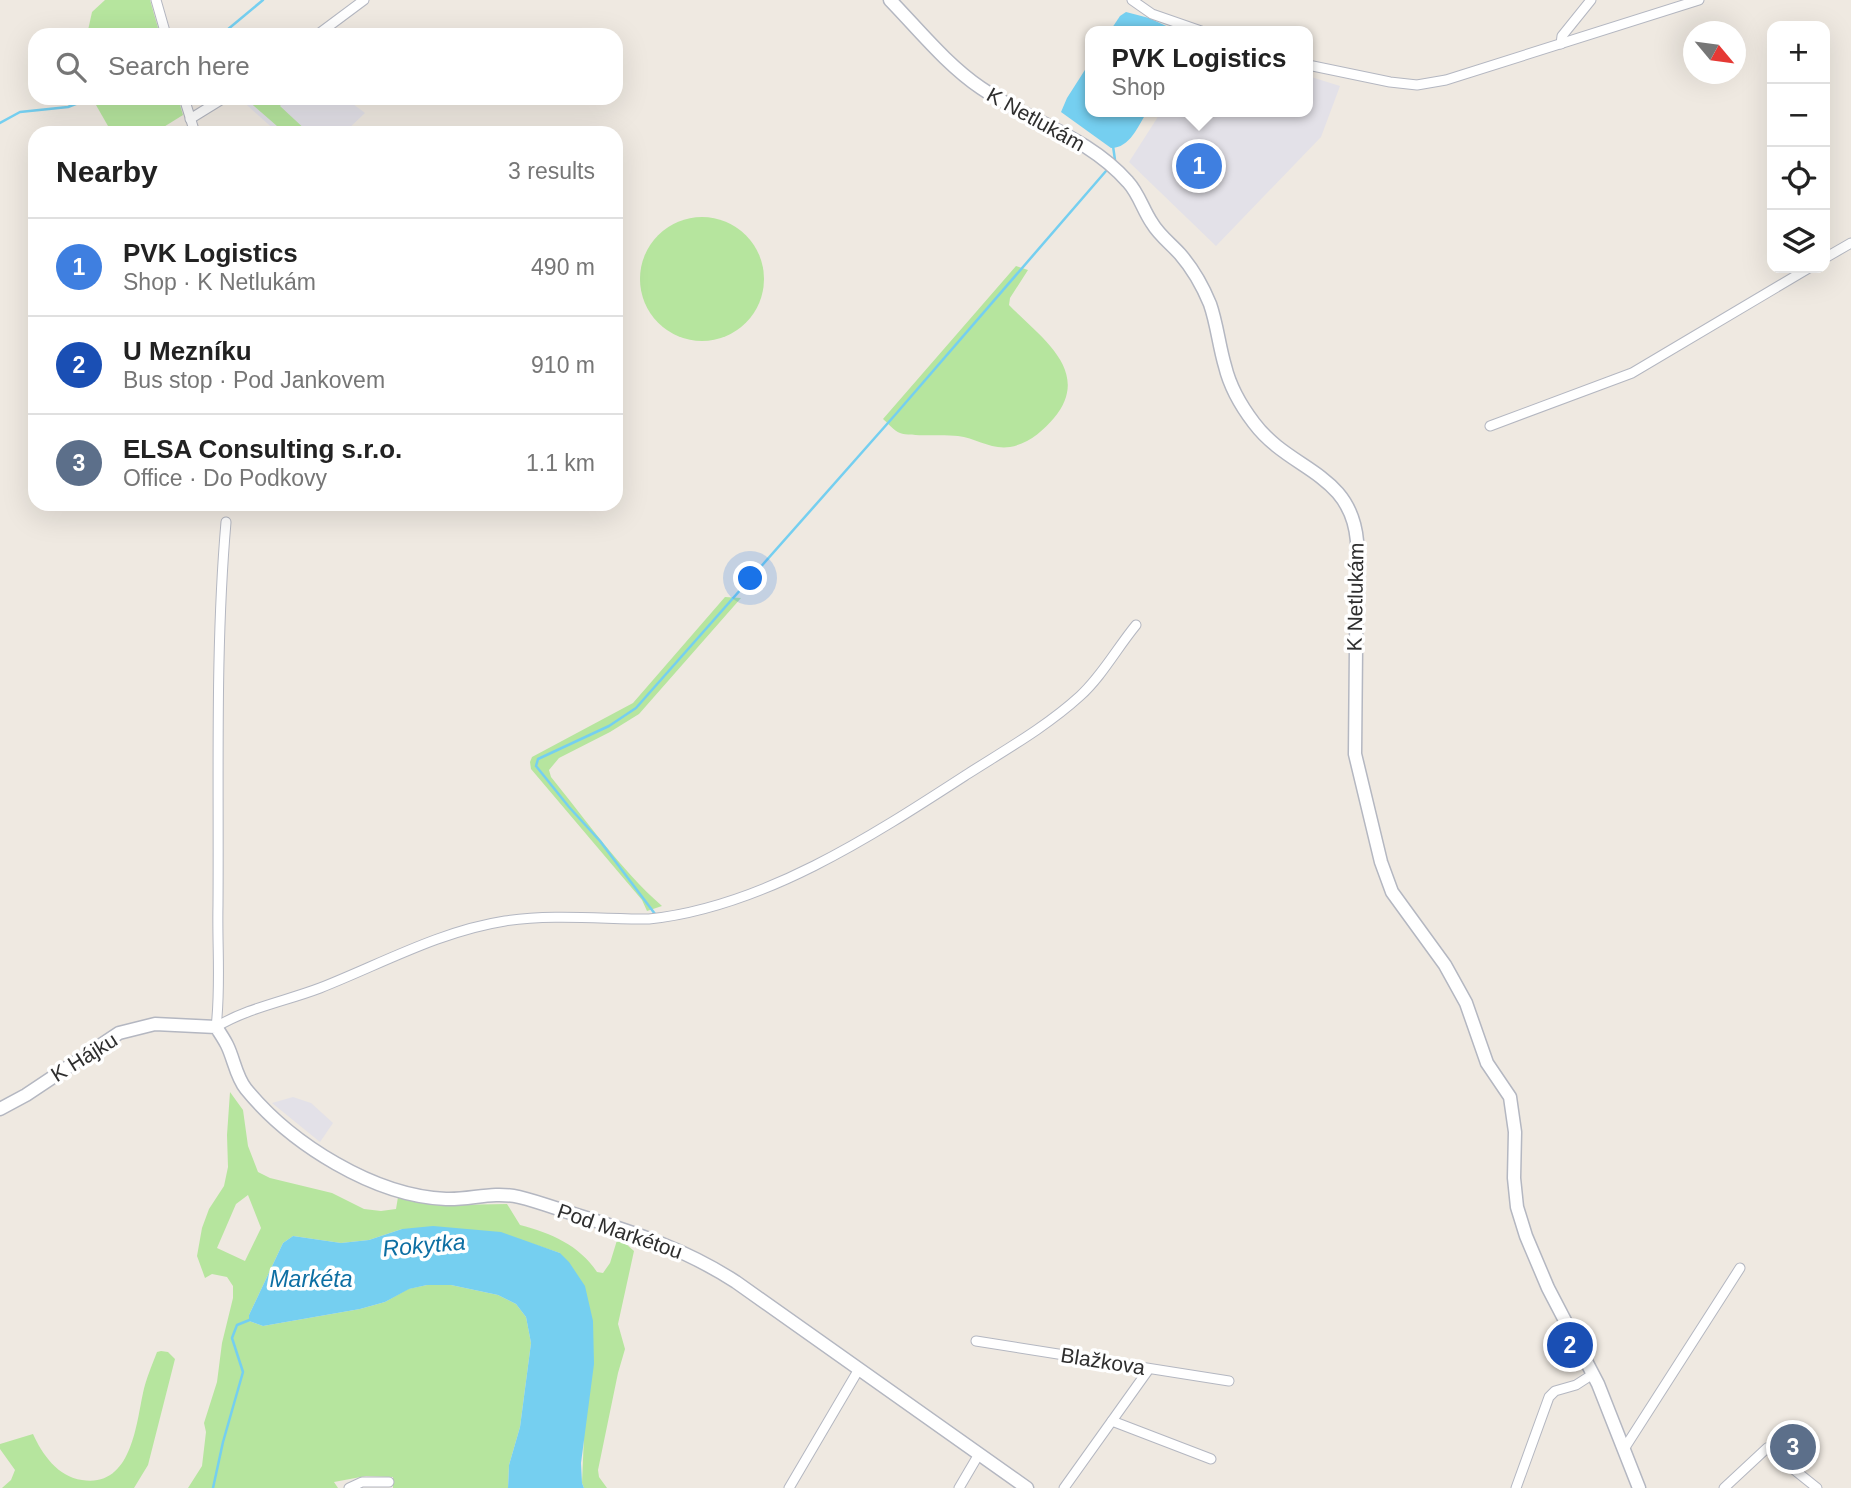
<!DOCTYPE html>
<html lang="en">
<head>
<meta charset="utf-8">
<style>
	:root { --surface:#fff; --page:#f6f6f6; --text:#222; --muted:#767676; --line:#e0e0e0; --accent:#1a73e8 }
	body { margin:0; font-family:Helvetica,sans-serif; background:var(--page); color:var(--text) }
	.controls { position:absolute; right:21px; top:21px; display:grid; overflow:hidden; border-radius:14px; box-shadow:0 7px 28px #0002 }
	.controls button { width:63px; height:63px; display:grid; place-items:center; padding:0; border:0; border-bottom:2px solid var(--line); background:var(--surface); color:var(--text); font:35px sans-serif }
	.compass { position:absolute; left:1683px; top:21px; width:63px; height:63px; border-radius:50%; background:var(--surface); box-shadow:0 7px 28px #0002; rotate:119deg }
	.you { position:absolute; left:751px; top:579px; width:24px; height:24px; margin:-18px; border:5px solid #fff; border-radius:50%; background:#1a73e8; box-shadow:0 0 0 10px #1a73e833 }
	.badge { display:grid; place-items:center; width:46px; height:46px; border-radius:50%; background:var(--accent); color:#fff; font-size:23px; font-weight:700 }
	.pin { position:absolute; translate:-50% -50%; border:4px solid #fff; box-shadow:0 2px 7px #0006 }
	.popup { position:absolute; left:1085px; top:26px; width:228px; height:91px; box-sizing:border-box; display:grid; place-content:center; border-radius:14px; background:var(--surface); filter:drop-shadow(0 2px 5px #0005); font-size:23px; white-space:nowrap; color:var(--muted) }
	.popup b { font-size:26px; color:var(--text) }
	.popup::after { content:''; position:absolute; left:50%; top:100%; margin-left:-14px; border:14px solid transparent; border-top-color:var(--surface) }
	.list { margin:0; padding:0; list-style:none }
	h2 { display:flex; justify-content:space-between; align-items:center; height:91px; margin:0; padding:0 28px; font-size:30px }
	h2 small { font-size:23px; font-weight:400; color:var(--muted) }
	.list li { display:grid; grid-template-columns:46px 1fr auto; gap:21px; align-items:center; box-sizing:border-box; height:98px; padding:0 28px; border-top:2px solid var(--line) }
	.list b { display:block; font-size:26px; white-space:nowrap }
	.list p { margin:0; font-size:23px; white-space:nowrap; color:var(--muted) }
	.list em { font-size:23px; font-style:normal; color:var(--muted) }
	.icon { flex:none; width:38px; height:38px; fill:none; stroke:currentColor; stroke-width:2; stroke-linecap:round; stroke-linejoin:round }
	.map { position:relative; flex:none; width:1851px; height:1488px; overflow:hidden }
	.search { position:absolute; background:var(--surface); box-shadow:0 7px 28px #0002; left:28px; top:28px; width:595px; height:77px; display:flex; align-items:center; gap:18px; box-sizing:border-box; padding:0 24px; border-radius:21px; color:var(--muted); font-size:26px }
	.panel { position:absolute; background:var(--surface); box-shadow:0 7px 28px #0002; left:28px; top:126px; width:595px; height:385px; border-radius:21px }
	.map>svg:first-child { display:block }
	.industrial { fill:#e3e1e8 }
	.green { fill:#b6e59e; fill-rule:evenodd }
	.water { fill:#75cff0 }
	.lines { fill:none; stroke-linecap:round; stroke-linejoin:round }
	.stream { stroke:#75cff0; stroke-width:2.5 }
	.street-casing { stroke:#b4b7c1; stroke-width:11 }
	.secondary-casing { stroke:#b4b7c1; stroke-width:15 }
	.street { stroke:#fff; stroke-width:9 }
	.secondary { stroke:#fff; stroke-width:12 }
	.labels { text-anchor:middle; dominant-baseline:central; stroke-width:7; stroke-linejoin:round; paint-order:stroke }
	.street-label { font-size:21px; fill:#2e2e2e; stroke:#fff }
	.water-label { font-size:23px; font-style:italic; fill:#0d6fa3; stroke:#fff }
</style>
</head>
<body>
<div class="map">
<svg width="1851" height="1488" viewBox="0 0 1851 1488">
	<rect width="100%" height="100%" fill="#efe9e1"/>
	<g class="industrial">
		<path d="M 1308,76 L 1340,86 L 1321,137 L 1216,246 L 1129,162 L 1161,112 L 1308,112 Z"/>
		<path d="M 242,98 L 345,98 L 365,113 L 344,133 L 278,133 L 240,99 Z"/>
		<path d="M 293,1097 L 311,1103 L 333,1123 L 320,1142 L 272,1103 Z"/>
	</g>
	<g class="green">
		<path d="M 105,0 L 150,0 L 160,35 L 87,35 L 92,12 Z"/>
		<path d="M 92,98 L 178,98 L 183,115 L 154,133 L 112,133 Z"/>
		<path d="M 250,98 L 286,98 L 280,106 L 309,133 L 285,133 L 247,100 Z"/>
		<circle cx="702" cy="279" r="62"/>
		<path d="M 1016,266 L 1028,270 L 1010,298 L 1009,305 C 1040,337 1093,371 1054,418 C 1043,431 1028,444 1010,447 C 991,450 976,438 958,436 C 944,434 911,437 900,433 C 894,431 888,423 883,419 Z"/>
		<path d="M 725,597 L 741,598 L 639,714 L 610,732 L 559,758 L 549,770 L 551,777 C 586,820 621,870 662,906 L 647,911 L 642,900 L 531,769 L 530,762 L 532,757 L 633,703 Z"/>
		<path d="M 230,1092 L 243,1110 L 248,1146 L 258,1172 L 270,1178 L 332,1193 L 364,1209 L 381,1211 L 396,1209 L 398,1197 L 415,1202 L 453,1205 L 507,1204 L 520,1225 C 551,1233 579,1245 597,1272 L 603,1273 L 610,1263 L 618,1237 L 634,1251 L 618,1324 L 625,1349 L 618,1373 L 598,1470 L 599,1477 L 607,1488 L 584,1488 L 582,1483 L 584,1436 L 560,1253 L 530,1243 L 402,1229 L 369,1240 L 341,1243 L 293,1236 L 283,1243 L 249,1315 L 249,1321 L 263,1326 L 360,1309 L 385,1302 L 408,1289 L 427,1285 L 451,1285 L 498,1295 L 516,1304 L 526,1317 L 531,1343 L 520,1427 L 509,1465 L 508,1488 L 393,1488 L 393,1477 L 366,1476 L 334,1482 L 338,1488 L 188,1488 L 202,1466 L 206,1432 L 204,1423 L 217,1382 L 222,1343 L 233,1298 L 233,1286 L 227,1277 L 212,1274 L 205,1278 L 197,1256 L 202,1228 L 209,1209 L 224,1186 L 228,1167 L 227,1135 ZM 248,1195 L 261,1228 L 245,1261 L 217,1248 L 236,1204 Z"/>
		<path d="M 161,1351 L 168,1352 L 175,1359 L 148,1465 L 134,1488 L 2,1488 L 11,1480 L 15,1470 L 0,1449 L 0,1444 L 33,1434 C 42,1454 58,1477 82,1480 C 131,1488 136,1426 143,1393 C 146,1379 152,1365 157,1352 Z"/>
	</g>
	<g class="water">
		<path d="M 1126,12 L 1149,18 L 1177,31 L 1110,31 L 1120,16 Z"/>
		<path d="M 1090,62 L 1090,112 L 1147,112 C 1138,126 1130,148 1111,148 L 1061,112 L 1067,98 Z"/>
		<path d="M 433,1226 L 501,1232 L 560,1253 L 569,1262 L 585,1286 L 593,1321 L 594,1364 L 581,1463 L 582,1483 L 584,1488 L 508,1488 L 509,1465 L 520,1427 L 531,1343 L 526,1317 L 516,1304 L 498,1295 L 451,1285 L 427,1285 L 409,1289 L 385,1302 L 360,1309 L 263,1326 L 249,1321 L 249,1315 L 283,1243 L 293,1236 L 341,1243 L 369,1240 L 402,1229 Z"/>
	</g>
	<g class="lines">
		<g class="stream">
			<path d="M 221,35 L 263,0"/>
			<path d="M 0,123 L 20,112 L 68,107 L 91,98"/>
			<path d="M 1113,146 L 1115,160"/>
			<path d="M 655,914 L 600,841 L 569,807 L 536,766 L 538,759 L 609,726 L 636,708 L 895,415 L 1106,171"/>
			<path d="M 213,1488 L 223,1442 L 243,1372 L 232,1338 L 237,1325 L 252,1319"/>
		</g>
		<g class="street-casing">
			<g id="street">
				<path d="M 156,0 L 166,35"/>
				<path d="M 1132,0 L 1152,14 L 1201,31"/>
				<path d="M 317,35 L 364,0"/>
				<path d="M 1561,44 L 1562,36 L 1591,0"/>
				<path d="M 1308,65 L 1390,82 L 1417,85 L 1446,80 L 1699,0"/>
				<path d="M 184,98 L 195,133"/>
				<path d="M 190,119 L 224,98"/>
				<path d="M 1825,258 L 1851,243"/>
				<path d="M 1490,426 L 1632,373 L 1809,268"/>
				<path d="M 216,1027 C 247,1008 286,1001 320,988 C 381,964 440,931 505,921 C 551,914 602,919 649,919 C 763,907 872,836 966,775 C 1005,750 1046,727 1080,696 C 1102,676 1117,648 1136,625"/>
				<path d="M 216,1027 C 221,987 217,946 218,905 C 219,778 215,649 226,522"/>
				<path d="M 976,1341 L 1229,1381"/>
				<path d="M 1112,1421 L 1211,1459"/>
				<path d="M 1624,1449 L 1740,1268"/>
				<path d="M 349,1488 L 362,1482 L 389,1482"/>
				<path d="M 789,1488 L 859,1369"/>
				<path d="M 959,1488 L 979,1454"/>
				<path d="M 1064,1488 L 1149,1369"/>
				<path d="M 1516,1488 L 1549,1397 L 1555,1391 L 1576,1385 L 1593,1374"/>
				<path d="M 1724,1488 L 1767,1448 L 1817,1488"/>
			</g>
		</g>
		<g class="secondary-casing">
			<g id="secondary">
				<path d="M 890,0 C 919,30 947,65 981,88 C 1029,121 1089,137 1128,182 C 1139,194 1143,210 1152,223 C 1159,235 1171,244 1180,254 C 1193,269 1203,287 1210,304 C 1217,324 1219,346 1225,366 C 1230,387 1241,406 1254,423 C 1290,471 1351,472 1357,541 L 1355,754 L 1381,862 L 1392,892 L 1445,965 L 1466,1003 L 1487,1063 L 1510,1097 L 1515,1132 L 1514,1178 L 1517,1207 L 1526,1236 L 1548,1288 L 1598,1384 L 1639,1488"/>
				<path d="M 0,1109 L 26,1095 L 119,1033 L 155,1024 L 216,1027 C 220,1033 224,1039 227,1045 C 234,1059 236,1077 246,1089 C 291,1144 374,1196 446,1199 C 471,1200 492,1191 519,1197 C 540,1202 560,1210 580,1216 C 636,1233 687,1250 736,1282 L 1027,1488"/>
			</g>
		</g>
		<use href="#street" class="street"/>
		<use href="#secondary" class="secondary"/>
	</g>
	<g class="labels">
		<g class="street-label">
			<text transform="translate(1036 119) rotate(29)">K Netlukám</text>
			<text transform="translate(1355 597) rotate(-89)">K Netlukám</text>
			<text transform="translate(84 1057) rotate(-32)">K Hájku</text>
			<text transform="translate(620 1231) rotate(19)">Pod Markétou</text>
			<text transform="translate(1103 1361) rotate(9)">Blažkova</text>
		</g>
		<g class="water-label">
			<text transform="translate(424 1245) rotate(-5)">Rokytka</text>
			<text x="311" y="1279">Markéta</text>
		</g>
	</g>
</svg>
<div class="controls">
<button>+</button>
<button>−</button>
<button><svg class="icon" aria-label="locate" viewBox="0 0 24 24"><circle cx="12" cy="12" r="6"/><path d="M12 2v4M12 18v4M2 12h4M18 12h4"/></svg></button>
<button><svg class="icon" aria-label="layers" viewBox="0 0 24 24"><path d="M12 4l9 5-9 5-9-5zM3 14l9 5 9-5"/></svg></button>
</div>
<svg class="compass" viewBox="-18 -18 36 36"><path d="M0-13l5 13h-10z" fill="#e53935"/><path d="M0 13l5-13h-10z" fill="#767676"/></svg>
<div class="you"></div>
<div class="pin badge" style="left:1199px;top:166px;background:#3f7fe0">1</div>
<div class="popup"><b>PVK Logistics</b>Shop</div>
<div class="pin badge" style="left:1570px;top:1345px;background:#1a4fb4">2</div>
<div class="pin badge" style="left:1793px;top:1447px;background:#5c6f8a">3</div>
<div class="search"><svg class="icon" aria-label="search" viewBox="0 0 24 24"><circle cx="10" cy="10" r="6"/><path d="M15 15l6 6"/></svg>Search here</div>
<section class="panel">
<h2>Nearby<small>3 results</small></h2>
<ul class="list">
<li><span class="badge" style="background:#3f7fe0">1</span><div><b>PVK Logistics</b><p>Shop · K Netlukám</p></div><em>490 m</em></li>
<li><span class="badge" style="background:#1a4fb4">2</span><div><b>U Mezníku</b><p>Bus stop · Pod Jankovem</p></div><em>910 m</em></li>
<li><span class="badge" style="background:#5c6f8a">3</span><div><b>ELSA Consulting s.r.o.</b><p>Office · Do Podkovy</p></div><em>1.1 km</em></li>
</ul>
</section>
</div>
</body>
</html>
